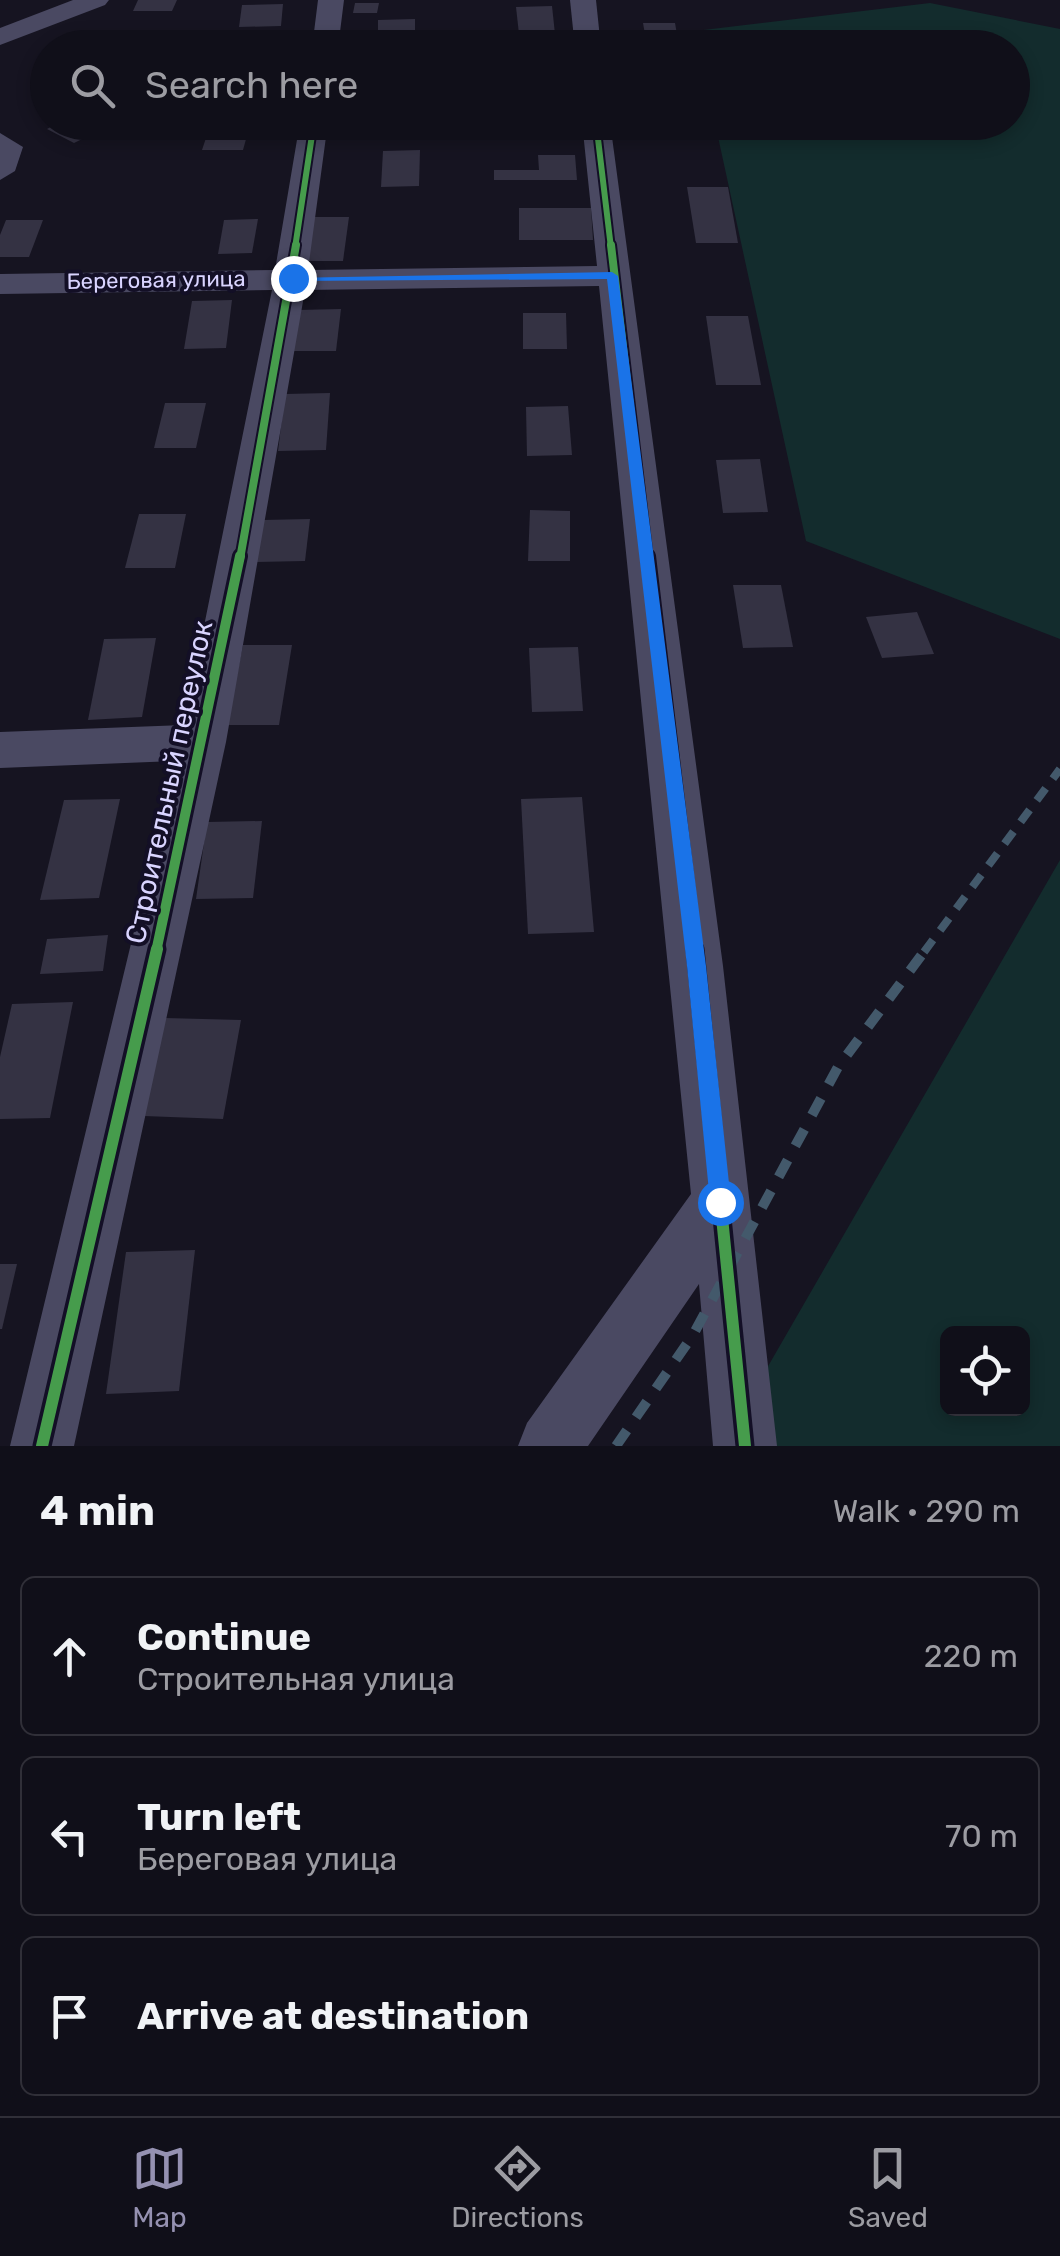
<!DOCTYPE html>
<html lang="en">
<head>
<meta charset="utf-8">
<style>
	:root { --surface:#100f19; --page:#191822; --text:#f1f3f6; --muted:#9c9ca2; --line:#302f38; --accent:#9591b1 }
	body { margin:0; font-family:Rubik,sans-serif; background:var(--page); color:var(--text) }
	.controls { position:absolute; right:30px; bottom:30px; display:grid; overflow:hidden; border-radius:15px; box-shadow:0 5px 15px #0003 }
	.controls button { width:90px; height:90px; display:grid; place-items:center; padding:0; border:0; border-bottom:2px solid var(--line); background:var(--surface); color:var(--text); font:50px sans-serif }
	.stop { position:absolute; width:30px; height:30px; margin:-22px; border:8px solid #1a73e8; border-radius:50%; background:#fff }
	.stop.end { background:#1a73e8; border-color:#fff; box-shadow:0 2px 10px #0008 }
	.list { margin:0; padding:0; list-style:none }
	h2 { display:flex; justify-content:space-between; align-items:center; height:130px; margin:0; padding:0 40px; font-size:42px }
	h2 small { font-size:32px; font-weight:400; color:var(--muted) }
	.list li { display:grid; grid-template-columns:65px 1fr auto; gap:30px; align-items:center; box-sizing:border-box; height:160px; margin:0 20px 20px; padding:0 20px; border:2px solid var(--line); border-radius:15px }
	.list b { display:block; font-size:38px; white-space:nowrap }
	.list p { margin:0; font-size:32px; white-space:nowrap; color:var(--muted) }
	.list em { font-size:32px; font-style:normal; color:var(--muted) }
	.icon { flex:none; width:55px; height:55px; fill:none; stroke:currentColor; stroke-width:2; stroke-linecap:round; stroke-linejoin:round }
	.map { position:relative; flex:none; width:1060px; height:1446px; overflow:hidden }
	.search { position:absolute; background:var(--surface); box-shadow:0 5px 15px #0003; left:30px; right:30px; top:30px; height:110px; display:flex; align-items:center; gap:25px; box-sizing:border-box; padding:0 35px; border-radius:55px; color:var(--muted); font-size:38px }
	.sheet { height:670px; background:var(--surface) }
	nav { display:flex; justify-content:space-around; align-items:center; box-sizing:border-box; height:140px; border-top:2px solid var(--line); background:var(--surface); font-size:28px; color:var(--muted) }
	nav a { display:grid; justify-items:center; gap:5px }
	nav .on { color:var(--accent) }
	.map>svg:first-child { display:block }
	.green { fill:#132c2d; fill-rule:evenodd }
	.building { fill:#343243 }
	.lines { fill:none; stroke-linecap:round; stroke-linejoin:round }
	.minor { fill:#4a4962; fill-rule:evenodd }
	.rail-far1 { stroke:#43596b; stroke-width:8; stroke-dasharray:15 12; stroke-linecap:butt }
	.rail { stroke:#43596b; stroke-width:10; stroke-dasharray:19 16; stroke-linecap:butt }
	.cycleway-far3-casing { stroke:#130f26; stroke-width:10 }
	.cycleway-far2-casing { stroke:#130f26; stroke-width:12 }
	.cycleway-far1-casing { stroke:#130f26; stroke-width:16 }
	.cycleway-casing { stroke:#130f26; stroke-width:19 }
	.cycleway-far3 { stroke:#469c4c; stroke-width:6 }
	.cycleway-far2 { stroke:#469c4c; stroke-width:8 }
	.cycleway-far1 { stroke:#469c4c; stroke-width:10 }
	.cycleway { stroke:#469c4c; stroke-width:12 }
	.route { fill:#1a73e8 }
	.labels { text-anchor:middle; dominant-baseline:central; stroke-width:8; stroke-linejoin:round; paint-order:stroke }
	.far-street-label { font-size:22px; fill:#d9d4ff; stroke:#130f26 }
	.street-label { font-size:28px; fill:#d9d4ff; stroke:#130f26 }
</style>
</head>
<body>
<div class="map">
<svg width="1060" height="1446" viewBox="0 0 1060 1446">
	<rect width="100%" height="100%" fill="#161421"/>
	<g class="green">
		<path d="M 930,3 L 1060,29 L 1060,639 L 806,541 L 715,123 L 1012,122 L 1012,48 L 699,47 L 695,31 Z"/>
		<path d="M 1060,860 L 1060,1446 L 722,1446 ZM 948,1334 L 1022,1334 L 1022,1408 L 948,1408 Z"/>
	</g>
	<g class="building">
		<path d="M 138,0 L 177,0 L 172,11 L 133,11 Z"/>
		<path d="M 355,3 L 379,3 L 377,13 L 353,13 Z"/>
		<path d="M 283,4 L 281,26 L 239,27 L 242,5 Z"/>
		<path d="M 552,6 L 555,34 L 519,34 L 516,7 Z"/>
		<path d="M 415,19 L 415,34 L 378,34 L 378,20 Z"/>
		<path d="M 643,23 L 675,23 L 678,40 L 646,40 Z"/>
		<path d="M 283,36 L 281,48 L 244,48 L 247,37 Z"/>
		<path d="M 60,122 L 86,122 L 101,130 L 74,143 L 47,129 Z"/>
		<path d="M 663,122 L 699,122 L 703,140 L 667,140 Z"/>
		<path d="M 208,132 L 248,132 L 243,150 L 202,150 Z"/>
		<path d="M 420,150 L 419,186 L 381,187 L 383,151 Z"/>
		<path d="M 538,155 L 575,155 L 577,180 L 494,180 L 494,170 L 539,170 Z"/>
		<path d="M 687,187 L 728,187 L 738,243 L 696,243 Z"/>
		<path d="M 519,208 L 591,208 L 593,240 L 519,240 Z"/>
		<path d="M 312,217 L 349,217 L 343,261 L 305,261 Z"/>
		<path d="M 258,219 L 252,253 L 218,254 L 224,220 Z"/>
		<path d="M 6,220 L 43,220 L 29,257 L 0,257 L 0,235 Z"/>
		<path d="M 232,300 L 226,348 L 184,349 L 192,301 Z"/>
		<path d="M 341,309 L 336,351 L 291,351 L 298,310 Z"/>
		<path d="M 523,313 L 566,313 L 567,349 L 523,349 Z"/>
		<path d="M 706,316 L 748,316 L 761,385 L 716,385 Z"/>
		<path d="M 330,393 L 326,450 L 278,451 L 285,394 Z"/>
		<path d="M 165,403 L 206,403 L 196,448 L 154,448 Z"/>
		<path d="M 568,406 L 572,455 L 527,456 L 526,407 Z"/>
		<path d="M 760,459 L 768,512 L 723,513 L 716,460 Z"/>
		<path d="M 530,510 L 570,511 L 570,561 L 528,561 Z"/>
		<path d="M 139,514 L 186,514 L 175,568 L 125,568 Z"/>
		<path d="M 310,519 L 305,561 L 256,562 L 263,520 Z"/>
		<path d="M 733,585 L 781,585 L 793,647 L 743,648 Z"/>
		<path d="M 917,612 L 934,654 L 882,658 L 866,617 Z"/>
		<path d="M 156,638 L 142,717 L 88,720 L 104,639 Z"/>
		<path d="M 243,645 L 292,645 L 279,725 L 227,725 Z"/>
		<path d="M 578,647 L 583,711 L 532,712 L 529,648 Z"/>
		<path d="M 582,797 L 594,932 L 528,934 L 521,799 Z"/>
		<path d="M 120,799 L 99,898 L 40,900 L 64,800 Z"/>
		<path d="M 262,821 L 253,898 L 196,899 L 207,822 Z"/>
		<path d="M 108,935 L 103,971 L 40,974 L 47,939 Z"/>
		<path d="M 73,1002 L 50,1118 L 0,1119 L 0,1057 L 12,1004 Z"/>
		<path d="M 165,1018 L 241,1020 L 223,1119 L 144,1116 Z"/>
		<path d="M 195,1250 L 179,1391 L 106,1394 L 126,1252 Z"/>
		<path d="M 0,1264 L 17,1264 L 2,1329 L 0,1329 Z"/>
	</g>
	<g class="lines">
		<g class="minor">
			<path d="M 73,0 L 109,0 L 105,5 L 0,45 L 0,28 Z"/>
			<path d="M 318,0 L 344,0 L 338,48 L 312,48 Z"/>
			<path d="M 570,0 L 596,0 L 601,48 L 575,48 Z"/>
			<path d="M 300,122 L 328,122 L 308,270 L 597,266 L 582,122 L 610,122 L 723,966 L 777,1446 L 713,1446 L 699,1284 L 588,1446 L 518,1446 L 527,1423 L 691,1194 L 599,286 L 305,290 L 226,742 L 74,1446 L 10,1446 L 175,761 L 0,768 L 0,732 L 184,725 L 272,290 L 0,294 L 0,274 L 275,270 Z"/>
			<path d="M 0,133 L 23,147 L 15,171 L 0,180 Z"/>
		</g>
		<path class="rail-far1" d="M 924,952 L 1060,769"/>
		<path class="rail" d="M 616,1446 L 693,1335 L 838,1067 L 926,949"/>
		<g class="cycleway-far3-casing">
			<g id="cycleway-far3">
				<path d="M 596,122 L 611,248"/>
				<path d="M 295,248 L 314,122"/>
			</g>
		</g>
		<g class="cycleway-far2-casing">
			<g id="cycleway-far2">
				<path d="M 611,245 L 648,559"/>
				<path d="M 240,559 L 296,245"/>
			</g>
		</g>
		<g class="cycleway-far1-casing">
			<g id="cycleway-far1">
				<path d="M 648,556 L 695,952"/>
				<path d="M 156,952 L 240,556"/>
			</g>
		</g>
		<g class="cycleway-casing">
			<g id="cycleway">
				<path d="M 695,949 L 745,1446"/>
				<path d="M 42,1446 L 157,949"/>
			</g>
		</g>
		<use href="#cycleway-far3" class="cycleway-far3"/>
		<use href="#cycleway-far2" class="cycleway-far2"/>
		<use href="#cycleway-far1" class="cycleway-far1"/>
		<use href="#cycleway" class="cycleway"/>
	</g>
	<path class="route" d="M 612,272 L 618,276 L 706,966 L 731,1202 L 720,1212 L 710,1202 L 687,966 L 607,279 L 293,281 L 287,278 Z"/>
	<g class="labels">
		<g class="far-street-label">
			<text transform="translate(156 280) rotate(-1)">Береговая улица</text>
		</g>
		<g class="street-label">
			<text transform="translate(169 782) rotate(-78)">Строительный переулок</text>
		</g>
	</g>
</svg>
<div class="controls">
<button><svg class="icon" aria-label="locate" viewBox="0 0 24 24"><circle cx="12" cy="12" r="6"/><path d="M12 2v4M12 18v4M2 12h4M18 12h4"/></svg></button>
</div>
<div class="stop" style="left:720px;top:1202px"></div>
<div class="stop end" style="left:293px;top:278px"></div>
<div class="search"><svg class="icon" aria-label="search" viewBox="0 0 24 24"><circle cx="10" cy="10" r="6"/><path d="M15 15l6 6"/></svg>Search here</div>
</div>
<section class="sheet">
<h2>4 min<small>Walk · 290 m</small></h2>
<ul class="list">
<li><svg class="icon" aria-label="ahead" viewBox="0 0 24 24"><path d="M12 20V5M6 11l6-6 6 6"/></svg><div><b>Continue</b><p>Строительная улица</p></div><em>220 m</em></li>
<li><svg class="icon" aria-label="left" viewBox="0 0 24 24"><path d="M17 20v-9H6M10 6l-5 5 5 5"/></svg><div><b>Turn left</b><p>Береговая улица</p></div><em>70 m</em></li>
<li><svg class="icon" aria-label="arrive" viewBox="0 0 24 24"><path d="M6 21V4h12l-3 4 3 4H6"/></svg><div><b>Arrive at destination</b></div></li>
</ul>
</section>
<nav>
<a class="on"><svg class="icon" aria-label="map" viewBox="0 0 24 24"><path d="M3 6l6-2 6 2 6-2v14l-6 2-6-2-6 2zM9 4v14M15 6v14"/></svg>Map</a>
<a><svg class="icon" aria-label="directions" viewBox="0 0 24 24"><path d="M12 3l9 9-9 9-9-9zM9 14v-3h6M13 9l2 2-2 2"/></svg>Directions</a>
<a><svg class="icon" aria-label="saved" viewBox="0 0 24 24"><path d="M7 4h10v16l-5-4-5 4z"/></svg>Saved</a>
</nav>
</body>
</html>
